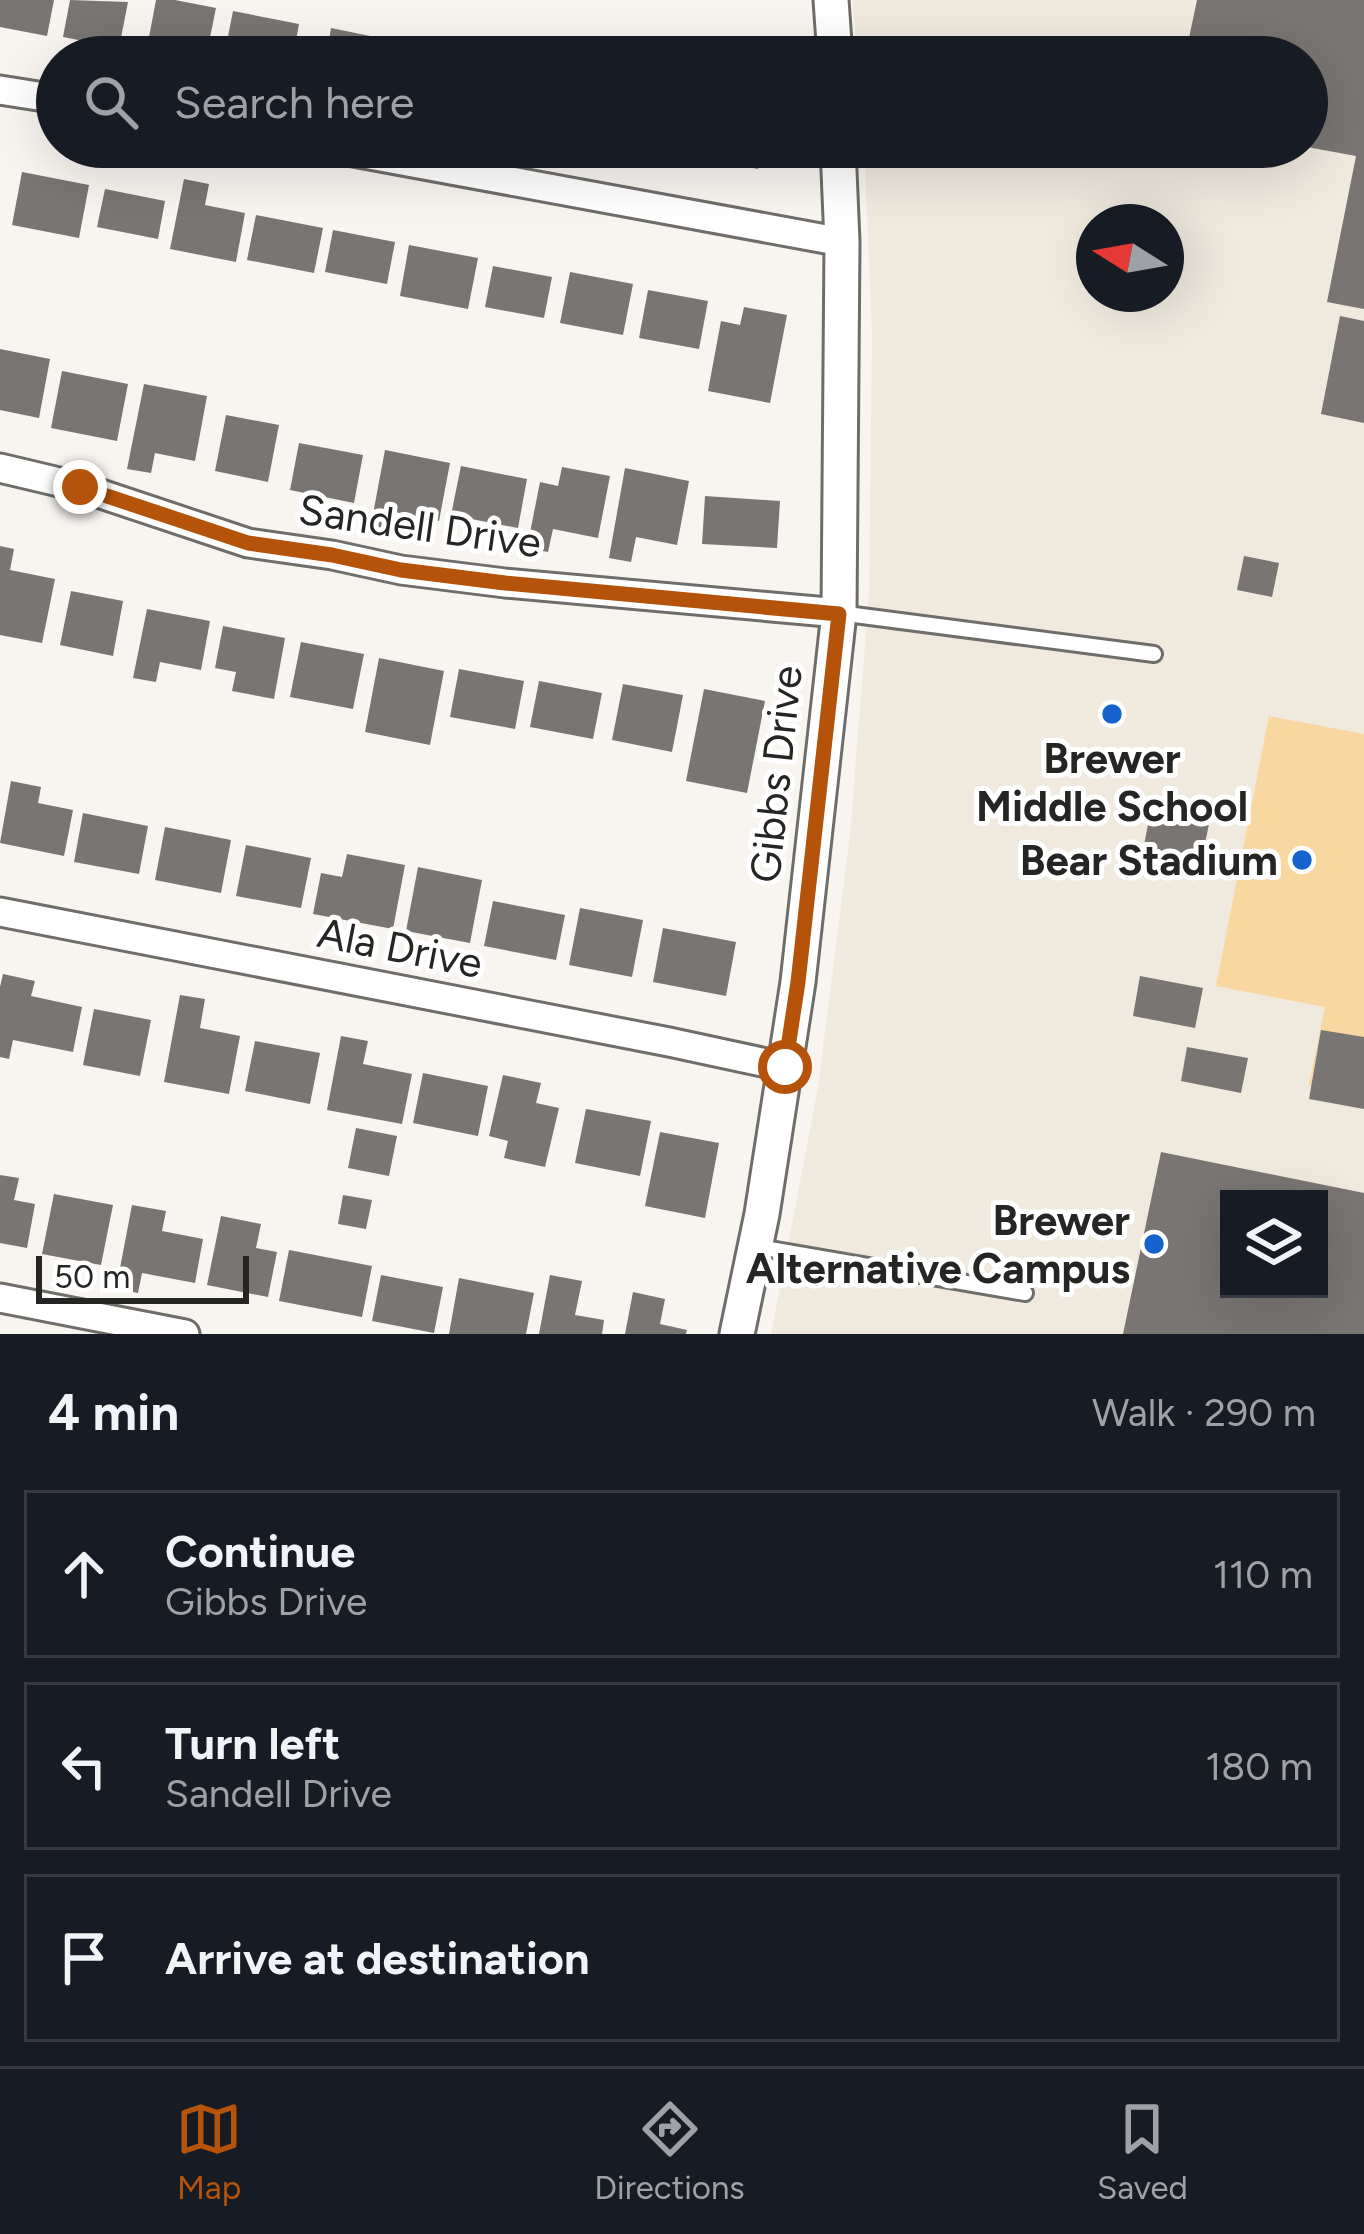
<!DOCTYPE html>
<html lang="en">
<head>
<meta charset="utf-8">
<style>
	:root { --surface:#171b24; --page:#242831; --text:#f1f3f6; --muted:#9ea1a6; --line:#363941; --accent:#b45309 }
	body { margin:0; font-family:Figtree,sans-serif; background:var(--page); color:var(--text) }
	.controls { position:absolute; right:36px; bottom:36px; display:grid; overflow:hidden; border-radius:0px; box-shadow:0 12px 48px #0002 }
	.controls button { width:108px; height:108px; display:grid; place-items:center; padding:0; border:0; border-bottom:3px solid var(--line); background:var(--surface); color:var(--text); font:60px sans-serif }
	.compass { position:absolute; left:1076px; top:204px; width:108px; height:108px; border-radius:50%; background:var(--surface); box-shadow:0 12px 48px #0002; rotate:281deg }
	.scale { position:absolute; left:36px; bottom:30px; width:213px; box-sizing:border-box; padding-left:12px; border:6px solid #252523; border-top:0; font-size:33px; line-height:42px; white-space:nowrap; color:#252523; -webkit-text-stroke:9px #fff; paint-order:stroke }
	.stop { position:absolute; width:36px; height:36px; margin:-27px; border:9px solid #b45309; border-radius:50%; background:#fff }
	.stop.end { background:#b45309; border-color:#fff; box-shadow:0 3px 12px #0008 }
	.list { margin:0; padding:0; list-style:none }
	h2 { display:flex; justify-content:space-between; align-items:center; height:156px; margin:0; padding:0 48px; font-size:51px }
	h2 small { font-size:39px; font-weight:400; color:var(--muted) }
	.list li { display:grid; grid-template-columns:78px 1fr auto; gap:36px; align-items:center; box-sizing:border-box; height:168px; margin:0 24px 24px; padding:0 24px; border:3px solid var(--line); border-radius:0px }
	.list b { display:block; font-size:45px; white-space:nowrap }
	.list p { margin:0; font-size:39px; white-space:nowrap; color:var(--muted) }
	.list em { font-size:39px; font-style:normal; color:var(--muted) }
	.icon { flex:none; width:66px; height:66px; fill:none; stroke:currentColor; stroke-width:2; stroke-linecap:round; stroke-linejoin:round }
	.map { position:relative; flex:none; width:1364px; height:1334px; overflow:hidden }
	.search { position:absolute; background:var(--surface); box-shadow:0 12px 48px #0002; left:36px; right:36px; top:36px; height:132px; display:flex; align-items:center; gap:30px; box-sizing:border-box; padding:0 42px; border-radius:66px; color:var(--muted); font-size:45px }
	.sheet { height:732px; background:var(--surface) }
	nav { display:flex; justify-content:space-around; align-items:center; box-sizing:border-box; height:168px; border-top:3px solid var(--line); background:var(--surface); font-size:33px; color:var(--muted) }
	nav a { display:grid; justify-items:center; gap:6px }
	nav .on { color:var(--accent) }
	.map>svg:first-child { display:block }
	.built { fill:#efe9de; fill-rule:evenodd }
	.green { fill:#f9d7a0 }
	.building { fill:#787572; fill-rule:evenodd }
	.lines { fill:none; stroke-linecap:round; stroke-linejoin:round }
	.service-casing { stroke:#6f6d6a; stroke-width:20 }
	.minor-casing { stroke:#6f6d6a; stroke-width:33 }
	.tertiary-casing { stroke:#6f6d6a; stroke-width:39 }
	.service { stroke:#fff; stroke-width:14 }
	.minor { stroke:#fff; stroke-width:27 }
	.tertiary { stroke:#fff; stroke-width:33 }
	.route { stroke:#b45309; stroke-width:15 }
	.poi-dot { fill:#1663ce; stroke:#fff; stroke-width:4.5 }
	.labels { text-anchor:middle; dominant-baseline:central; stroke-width:10; stroke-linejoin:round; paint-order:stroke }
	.street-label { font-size:42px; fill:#252523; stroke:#fff }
	.poi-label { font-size:42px; font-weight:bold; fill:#252523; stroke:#fff; text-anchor:end }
</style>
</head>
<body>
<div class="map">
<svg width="1364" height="1334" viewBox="0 0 1364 1334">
	<rect width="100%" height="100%" fill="#f8f5f1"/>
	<path class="built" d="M 852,0 L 1364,0 L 1364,1334 L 771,1334 L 818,1087 L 850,835 L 869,594 L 872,333 L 864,147 L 1307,147 L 1307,57 L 858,57 ZM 1094,222 L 1166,222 L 1166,294 L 1094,294 ZM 1229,1199 L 1319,1199 L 1319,1289 L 1229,1289 Z"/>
	<path class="green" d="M 1269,716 L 1364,734 L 1364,1097 L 1309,1085 L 1325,1007 L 1216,986 Z"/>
	<g class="building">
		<path d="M 0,0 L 54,0 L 47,36 L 0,27 Z"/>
		<path d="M 70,0 L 128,2 L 119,48 L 63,37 Z"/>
		<path d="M 156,0 L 175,0 L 216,8 L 206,57 L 165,57 L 146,53 Z"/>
		<path d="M 1197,0 L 1364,0 L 1364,309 L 1327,302 L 1356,156 L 1307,147 L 1307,57 L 1185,57 Z"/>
		<path d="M 233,11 L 299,24 L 293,57 L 224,57 Z"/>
		<path d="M 331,28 L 380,38 L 376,57 L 305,57 L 308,42 L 328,46 Z"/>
		<path d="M 394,43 L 457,55 L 457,57 L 392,57 Z"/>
		<path d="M 673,147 L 762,147 L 758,169 L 672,152 Z"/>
		<path d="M 22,172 L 89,185 L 79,238 L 12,225 Z"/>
		<path d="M 184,179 L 209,184 L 205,205 L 245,213 L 236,262 L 170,249 Z"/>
		<path d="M 105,189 L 165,201 L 158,239 L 97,227 Z"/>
		<path d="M 256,215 L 323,228 L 314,273 L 247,260 Z"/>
		<path d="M 333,230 L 395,242 L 387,284 L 325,272 Z"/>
		<path d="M 409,245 L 478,258 L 468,309 L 400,296 Z"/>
		<path d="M 493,266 L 552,277 L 544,318 L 485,307 Z"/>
		<path d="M 570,272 L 633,284 L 623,335 L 560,323 Z"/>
		<path d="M 648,290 L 708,301 L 699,349 L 639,338 Z"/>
		<path d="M 744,307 L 787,315 L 770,403 L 708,391 L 721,321 L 740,325 Z"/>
		<path d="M 1340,316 L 1364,321 L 1364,423 L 1321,414 Z"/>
		<path d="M 0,349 L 50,359 L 39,418 L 0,410 Z"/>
		<path d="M 62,371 L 128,384 L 117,441 L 51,428 Z"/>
		<path d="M 144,384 L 207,396 L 195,461 L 155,453 L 151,473 L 127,469 Z"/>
		<path d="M 226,415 L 279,425 L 268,482 L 215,471 Z"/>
		<path d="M 299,443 L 363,455 L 354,503 L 290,490 Z"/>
		<path d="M 385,450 L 450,463 L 439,521 L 395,512 L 390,534 L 370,530 Z"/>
		<path d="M 461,466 L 527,479 L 518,528 L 451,515 Z"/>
		<path d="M 562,467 L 610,476 L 598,538 L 553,529 L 548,552 L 527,548 L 540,482 L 558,486 Z"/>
		<path d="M 625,468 L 689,481 L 677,545 L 636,537 L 631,562 L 609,558 Z"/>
		<path d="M 705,496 L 780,501 L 777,548 L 702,544 Z"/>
		<path d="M 0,546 L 14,549 L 10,570 L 55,579 L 42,643 L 0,635 Z"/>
		<path d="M 1244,556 L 1279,563 L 1272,597 L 1237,590 Z"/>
		<path d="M 71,591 L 123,601 L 113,656 L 60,645 Z"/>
		<path d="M 147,609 L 210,621 L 201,670 L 160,662 L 156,682 L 133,678 Z"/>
		<path d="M 223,626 L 285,638 L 274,699 L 232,691 L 236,672 L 215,668 Z"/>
		<path d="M 301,642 L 364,654 L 353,709 L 290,697 Z"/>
		<path d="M 379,658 L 444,671 L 430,745 L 365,732 Z"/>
		<path d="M 459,669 L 524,681 L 515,729 L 450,717 Z"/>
		<path d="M 539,681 L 602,693 L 593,739 L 530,727 Z"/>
		<path d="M 623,684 L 683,695 L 672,752 L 612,740 Z"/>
		<path d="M 704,689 L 765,701 L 747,793 L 686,781 Z"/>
		<path d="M 11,781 L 41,787 L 38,803 L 73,810 L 64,856 L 0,843 Z"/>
		<path d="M 83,813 L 148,826 L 139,874 L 74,862 Z"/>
		<path d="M 1150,813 L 1209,824 L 1201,863 L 1143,851 Z"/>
		<path d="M 165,827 L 231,840 L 221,893 L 155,880 Z"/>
		<path d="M 246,845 L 311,858 L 301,908 L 236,896 Z"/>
		<path d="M 347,854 L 405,865 L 393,929 L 313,914 L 321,873 L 342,877 Z"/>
		<path d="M 418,867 L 482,880 L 470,943 L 406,931 Z"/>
		<path d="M 493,901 L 565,915 L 556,960 L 484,946 Z"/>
		<path d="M 580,908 L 643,920 L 632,977 L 569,965 Z"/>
		<path d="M 663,928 L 736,942 L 726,996 L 653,982 Z"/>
		<path d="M 3,974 L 35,981 L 31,996 L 82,1007 L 73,1052 L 13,1040 L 9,1059 L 0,1057 L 0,987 Z"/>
		<path d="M 1140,976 L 1203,988 L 1195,1028 L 1133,1016 Z"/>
		<path d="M 180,995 L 205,999 L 200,1028 L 240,1036 L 229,1094 L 164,1082 Z"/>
		<path d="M 94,1009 L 151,1020 L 140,1076 L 83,1065 Z"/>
		<path d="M 1321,1030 L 1364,1037 L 1364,1109 L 1309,1099 Z"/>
		<path d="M 341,1036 L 368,1041 L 363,1064 L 412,1074 L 402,1124 L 327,1110 Z"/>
		<path d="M 255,1041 L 320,1053 L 310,1104 L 245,1091 Z"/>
		<path d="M 1187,1047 L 1248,1058 L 1241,1093 L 1181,1081 Z"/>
		<path d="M 423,1073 L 488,1086 L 478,1136 L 413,1123 Z"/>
		<path d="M 503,1075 L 541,1083 L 536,1103 L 559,1108 L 545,1167 L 504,1158 L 508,1141 L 489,1136 Z"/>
		<path d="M 586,1109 L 651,1121 L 640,1176 L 575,1163 Z"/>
		<path d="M 356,1128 L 397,1136 L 389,1176 L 348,1168 Z"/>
		<path d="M 660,1132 L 719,1143 L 705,1218 L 645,1206 Z"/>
		<path d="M 1161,1152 L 1364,1193 L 1364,1334 L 1123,1334 ZM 1229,1199 L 1319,1199 L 1319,1289 L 1229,1289 Z"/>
		<path d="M 0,1175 L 19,1178 L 14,1200 L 35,1204 L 27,1248 L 0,1243 Z"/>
		<path d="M 54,1194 L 113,1205 L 101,1265 L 42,1254 Z"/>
		<path d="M 343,1195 L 372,1200 L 366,1229 L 338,1224 Z"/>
		<path d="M 132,1205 L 166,1211 L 162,1231 L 203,1239 L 195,1283 L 142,1273 L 138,1293 L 116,1289 Z"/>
		<path d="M 221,1216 L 261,1224 L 256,1248 L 277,1252 L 268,1297 L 207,1285 Z"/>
		<path d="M 289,1250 L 372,1266 L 362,1317 L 279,1301 Z"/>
		<path d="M 381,1275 L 443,1287 L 434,1333 L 372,1321 Z"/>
		<path d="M 550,1275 L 582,1281 L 575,1315 L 604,1320 L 602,1334 L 539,1334 Z"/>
		<path d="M 459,1278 L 534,1293 L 526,1334 L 449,1334 Z"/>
		<path d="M 633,1292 L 665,1299 L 660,1324 L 687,1330 L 686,1334 L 625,1334 Z"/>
	</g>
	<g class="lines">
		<g class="service-casing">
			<g id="service">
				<path d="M 839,613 L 1154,654"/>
				<path d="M 758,1247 L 1025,1293"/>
			</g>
		</g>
		<g class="minor-casing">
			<g id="minor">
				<path d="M 0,90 L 57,99"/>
				<path d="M 326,147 L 842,242"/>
				<path d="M 0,468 L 80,487 L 248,543 L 332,555 L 401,570 L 505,583 L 839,613"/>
				<path d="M 0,912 L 669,1042 L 785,1067"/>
				<path d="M 0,1298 L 185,1334"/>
			</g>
		</g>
		<g class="tertiary-casing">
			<g id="tertiary">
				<path d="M 831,0 L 835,57"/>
				<path d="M 737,1334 L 762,1214 L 798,982 L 839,613 L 842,242 L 838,147"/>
			</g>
		</g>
		<use href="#service" class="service"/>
		<use href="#minor" class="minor"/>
		<use href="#tertiary" class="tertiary"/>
	</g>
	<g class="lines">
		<path class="route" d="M 80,487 L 248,543 L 332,555 L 401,570 L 505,583 L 839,614 L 798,982 L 785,1067"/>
	</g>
	<g class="poi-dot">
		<circle cx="1112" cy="714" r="12"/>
		<circle cx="1302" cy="860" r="12"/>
		<circle cx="1154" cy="1244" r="12"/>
	</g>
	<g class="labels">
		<g class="street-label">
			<text transform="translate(420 526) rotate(8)">Sandell Drive</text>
			<text transform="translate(776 774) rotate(-84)">Gibbs Drive</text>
			<text transform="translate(400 948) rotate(11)">Ala Drive</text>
		</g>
		<g class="poi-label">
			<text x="1112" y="758" text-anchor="middle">Brewer<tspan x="1112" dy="48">Middle School</tspan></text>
			<text x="1278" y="860">Bear Stadium</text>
			<text x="1130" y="1220">Brewer<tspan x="1130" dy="48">Alternative Campus</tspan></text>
		</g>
	</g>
</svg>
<div class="controls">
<button><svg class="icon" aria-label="layers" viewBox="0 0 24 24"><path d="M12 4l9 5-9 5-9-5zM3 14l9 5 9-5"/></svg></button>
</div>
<svg class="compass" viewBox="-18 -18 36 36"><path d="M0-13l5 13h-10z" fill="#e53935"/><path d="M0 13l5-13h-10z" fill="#9ea1a6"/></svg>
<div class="scale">50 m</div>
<div class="stop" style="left:785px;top:1067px"></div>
<div class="stop end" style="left:80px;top:487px"></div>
<div class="search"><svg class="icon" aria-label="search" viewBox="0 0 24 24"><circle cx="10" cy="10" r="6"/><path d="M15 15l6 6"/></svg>Search here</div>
</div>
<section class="sheet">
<h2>4 min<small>Walk · 290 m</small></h2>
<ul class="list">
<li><svg class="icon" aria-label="ahead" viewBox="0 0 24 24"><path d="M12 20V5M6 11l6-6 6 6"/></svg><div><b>Continue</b><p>Gibbs Drive</p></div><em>110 m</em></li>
<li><svg class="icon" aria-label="left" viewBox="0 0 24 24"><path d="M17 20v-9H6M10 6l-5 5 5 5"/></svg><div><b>Turn left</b><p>Sandell Drive</p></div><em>180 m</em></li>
<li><svg class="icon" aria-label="arrive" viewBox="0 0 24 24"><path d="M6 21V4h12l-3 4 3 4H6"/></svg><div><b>Arrive at destination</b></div></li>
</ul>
</section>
<nav>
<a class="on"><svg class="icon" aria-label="map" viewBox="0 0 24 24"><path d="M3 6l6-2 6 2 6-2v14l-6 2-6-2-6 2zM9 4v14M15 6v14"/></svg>Map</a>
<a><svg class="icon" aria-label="directions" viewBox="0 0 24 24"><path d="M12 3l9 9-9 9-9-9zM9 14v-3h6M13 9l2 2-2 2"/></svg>Directions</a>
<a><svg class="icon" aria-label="saved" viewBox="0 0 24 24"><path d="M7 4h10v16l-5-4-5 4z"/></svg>Saved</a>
</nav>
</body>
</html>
